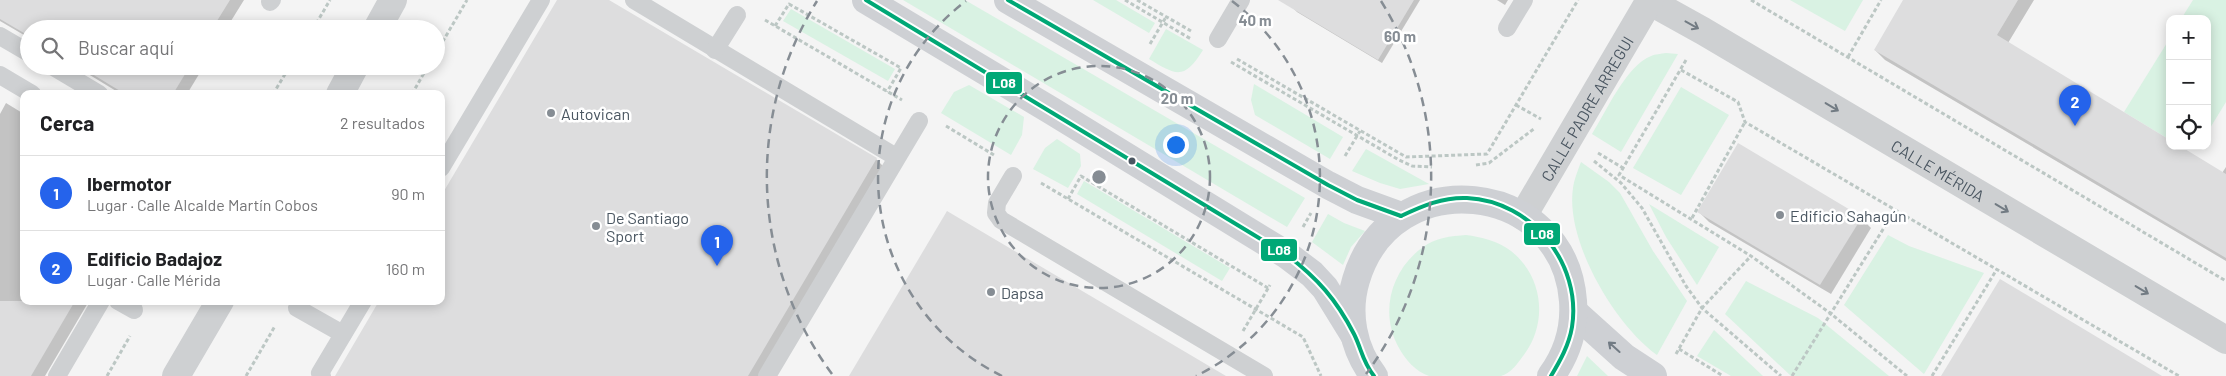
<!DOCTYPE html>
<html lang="es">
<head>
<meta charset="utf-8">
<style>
	:root { --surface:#fff; --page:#f6f6f6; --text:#202124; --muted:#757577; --line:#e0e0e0; --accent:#2563eb }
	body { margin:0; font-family:Barlow,sans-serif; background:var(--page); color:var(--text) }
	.controls { position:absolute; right:15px; top:15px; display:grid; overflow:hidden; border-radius:10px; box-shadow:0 2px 12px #0003 }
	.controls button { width:45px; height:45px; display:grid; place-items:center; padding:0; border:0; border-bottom:1px solid var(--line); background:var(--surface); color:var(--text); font:25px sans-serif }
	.you { position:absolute; left:1175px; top:144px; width:18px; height:18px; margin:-12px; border:4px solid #fff; border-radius:50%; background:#1a73e8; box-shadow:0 0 0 8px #1a73e833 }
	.badge { display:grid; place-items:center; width:32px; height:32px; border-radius:50%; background:var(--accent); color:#fff; font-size:16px; font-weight:700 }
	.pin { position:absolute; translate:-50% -41px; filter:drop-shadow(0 1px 2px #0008) }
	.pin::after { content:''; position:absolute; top:26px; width:18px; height:15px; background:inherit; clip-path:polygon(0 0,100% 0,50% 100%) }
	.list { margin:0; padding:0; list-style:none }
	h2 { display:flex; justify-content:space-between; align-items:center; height:65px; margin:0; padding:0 20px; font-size:21px }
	h2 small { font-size:16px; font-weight:400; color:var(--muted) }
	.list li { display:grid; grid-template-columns:32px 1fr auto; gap:15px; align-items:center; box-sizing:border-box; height:75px; padding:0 20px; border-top:1px solid var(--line) }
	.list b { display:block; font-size:19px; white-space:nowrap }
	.list p { margin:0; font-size:16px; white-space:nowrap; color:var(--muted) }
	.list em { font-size:16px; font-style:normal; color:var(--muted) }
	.icon { flex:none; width:28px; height:28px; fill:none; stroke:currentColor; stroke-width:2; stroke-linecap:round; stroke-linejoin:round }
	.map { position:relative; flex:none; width:2226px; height:376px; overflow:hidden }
	.search { position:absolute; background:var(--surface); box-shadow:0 2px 12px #0003; left:20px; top:20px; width:425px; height:55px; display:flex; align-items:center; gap:12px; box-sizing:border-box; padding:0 18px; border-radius:28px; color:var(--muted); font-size:19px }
	.panel { position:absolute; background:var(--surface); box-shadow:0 2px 12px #0003; left:20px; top:90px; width:425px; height:215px; border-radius:10px }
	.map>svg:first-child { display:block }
	.green { fill:#d9f2e3 }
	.shadow { fill:#0003 }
	.building { fill:#ddddde }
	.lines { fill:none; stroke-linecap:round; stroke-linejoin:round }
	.path { stroke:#bcc7c4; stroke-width:3; stroke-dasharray:4 2.5; stroke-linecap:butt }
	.lane { stroke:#ced0d2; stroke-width:18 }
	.street { stroke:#ced0d2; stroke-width:28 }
	.secondary { stroke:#ced0d4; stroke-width:28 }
	.bus-1-casing { stroke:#fff; stroke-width:8 }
	.bus-1 { stroke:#00a876; stroke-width:4 }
	.oneway { stroke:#727b83 }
	.oneway2 { stroke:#727b84 }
	.ring { fill:none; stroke:#868d94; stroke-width:2.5; stroke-dasharray:9 6 }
	.poi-dot { fill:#868d94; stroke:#fff; stroke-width:2 }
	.bus-dot { fill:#4a5661; stroke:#fff; stroke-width:2 }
	.labels { text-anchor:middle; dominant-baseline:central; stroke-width:5; stroke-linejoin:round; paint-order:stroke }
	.street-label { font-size:16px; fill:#4a5661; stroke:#fff }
	.poi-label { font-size:16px; fill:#4a5661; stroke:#fff; text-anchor:start }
	.centre { fill:#868d94; stroke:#fff; stroke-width:2.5 }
	.ring-label { font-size:15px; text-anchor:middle; font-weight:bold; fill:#868d94; stroke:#fff; stroke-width:5; stroke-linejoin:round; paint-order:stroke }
	.line-badge { stroke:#fff; stroke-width:2 }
	.badge-label { font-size:14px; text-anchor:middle; font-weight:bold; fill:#fff }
</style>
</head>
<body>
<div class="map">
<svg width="2226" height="376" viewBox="0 0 2226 376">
	<rect width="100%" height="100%" fill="#f4f4f4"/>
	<g class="green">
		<path d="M 903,0 L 965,0 L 1305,198 L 1287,227 Z"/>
		<path d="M 1093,0 L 1116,0 L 1155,23 L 1149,33 Z"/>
		<path d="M 1790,0 L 1863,0 L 1845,31 Z"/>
		<path d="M 2193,0 L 2226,0 L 2226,102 L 2207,133 L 2207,19 L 2181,19 Z"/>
		<path d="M 791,9 L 895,69 L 888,81 L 783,21 Z"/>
		<path d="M 1166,29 L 1203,50 C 1184,80 1177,76 1149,59 Z"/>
		<path d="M 2170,38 L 2170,140 L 2124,112 Z"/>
		<path d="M 1666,53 L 1678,54 L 1621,152 L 1592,134 C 1606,112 1626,66 1651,56 C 1655,54 1661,54 1666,53 Z"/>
		<path d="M 1254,84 L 1343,137 L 1330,159 L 1255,115 L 1251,100 Z"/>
		<path d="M 969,85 L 1024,117 L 1022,135 L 1011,155 L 941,113 L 954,92 Z"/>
		<path d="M 1681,87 L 1729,115 L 1681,195 L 1633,168 Z"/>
		<path d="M 1057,139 L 1080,154 L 1081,166 L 1068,188 L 1033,169 L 1045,148 Z"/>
		<path d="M 1366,149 L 1429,184 L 1400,189 L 1380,183 L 1352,171 Z"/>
		<path d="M 1581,162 L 1609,182 L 1620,193 L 1653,251 L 1687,301 L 1657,355 C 1615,325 1565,241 1573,188 C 1574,180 1578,170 1581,162 Z"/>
		<path d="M 1084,181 L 1230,268 L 1222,281 L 1077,194 Z"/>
		<path d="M 1649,204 L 1719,247 L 1697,285 L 1666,237 Z"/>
		<path d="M 1328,214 L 1344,223 L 1365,231 L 1351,247 L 1343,265 L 1312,242 Z"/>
		<path d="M 1466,235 C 1481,237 1498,241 1511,251 C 1544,277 1548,324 1523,356 C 1518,363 1510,374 1501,376 C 1490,376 1474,376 1463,376 C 1453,376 1438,376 1429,376 C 1416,372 1405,359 1399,348 C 1379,313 1391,270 1423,247 C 1435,238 1451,236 1466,235 Z"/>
		<path d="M 1888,235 L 1909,246 L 1984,273 L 1924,374 L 1844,305 Z"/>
		<path d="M 1746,281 L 1818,318 L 1889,376 L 1791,376 L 1725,314 Z"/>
		<path d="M 1714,330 L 1763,376 L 1731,376 L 1697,356 Z"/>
		<path d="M 1587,356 L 1608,376 L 1577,376 Z"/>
	</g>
	<g class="shadow">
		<path d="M 0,0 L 244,0 L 226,29 L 29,29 L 29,38 L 0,21 Z"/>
		<path d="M 558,0 L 605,0 L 876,159 L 885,168 L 763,376 L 347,376 L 441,301 Z"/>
		<path d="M 1298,0 L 1420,0 L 1382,63 L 1297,12 L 1293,8 Z"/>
		<path d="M 1497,0 L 1508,0 L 1505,5 Z"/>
		<path d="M 1905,0 L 2034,0 L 2008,43 L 2170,146 L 2222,173 L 2226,167 L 2226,261 L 1885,60 L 1875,50 Z"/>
		<path d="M 75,66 L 204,66 L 187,94 L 121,94 Z"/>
		<path d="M 6,103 L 24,114 L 24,301 L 89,301 L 45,376 L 0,376 L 0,114 Z"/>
		<path d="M 1699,212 L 1861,218 L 1871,228 L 1831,294 L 1709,222 Z"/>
	</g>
	<g class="building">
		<path d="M 0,0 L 230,0 L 212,29 L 29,29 L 29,36 L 0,19 Z"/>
		<path d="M 557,0 L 609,0 L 877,158 L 748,376 L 335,376 L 379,301 L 441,301 L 441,196 Z"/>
		<path d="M 1278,0 L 1414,0 L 1378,60 Z"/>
		<path d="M 1903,0 L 2018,0 L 1997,35 L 2170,140 L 2170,146 L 2180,146 L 2226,174 L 2226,258 L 1874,50 Z"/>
		<path d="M 79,66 L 190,66 L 173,94 L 125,94 Z"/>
		<path d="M 1738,143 L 1862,217 L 1820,285 L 1697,212 Z"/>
		<path d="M 947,211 L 1226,376 L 849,376 Z"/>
		<path d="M 2000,279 L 2077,325 L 2162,376 L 1941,376 Z"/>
		<path d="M 0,301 L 75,301 L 31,376 L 0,376 Z"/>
	</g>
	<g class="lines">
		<g class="path">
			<path d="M 1125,0 L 1191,39"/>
			<path d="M 1137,0 L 1191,31"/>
			<path d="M 1751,0 L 2226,281"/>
			<path d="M 765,20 L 902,100"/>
			<path d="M 775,26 L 789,4 L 901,68 L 887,92"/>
			<path d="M 313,29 L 330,0"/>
			<path d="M 1150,44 L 1166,17"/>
			<path d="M 436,53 L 467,0"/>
			<path d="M 1848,57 L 1881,0"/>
			<path d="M 1237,59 L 1406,157 L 1487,154 L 1578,0"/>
			<path d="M 1686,60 L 1619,175 L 1751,256 L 1830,313 L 1907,376"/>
			<path d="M 1231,62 L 1399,160 L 1412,166 L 1432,167"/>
			<path d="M 1681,70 L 1738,102 L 1745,122 L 2179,376"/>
			<path d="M 273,94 L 290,66"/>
			<path d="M 412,94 L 428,66"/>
			<path d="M 1516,105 L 1541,119"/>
			<path d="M 946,126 L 994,155"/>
			<path d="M 1598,153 L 1623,168"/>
			<path d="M 1345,156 L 1360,131"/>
			<path d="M 1594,161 L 1621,183 L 1642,208 L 1686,286 L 1702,308 L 1781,376"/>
			<path d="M 1476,165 L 1489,163 L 1535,128"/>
			<path d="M 1041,183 L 1303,337 L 1321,376"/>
			<path d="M 1068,199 L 1081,176 L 1268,288"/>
			<path d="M 1692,218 L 1745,122"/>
			<path d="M 1303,227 L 1311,213"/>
			<path d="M 1243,331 L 1270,285"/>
			<path d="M 1679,349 L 1723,376"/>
			<path d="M 1676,354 L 1702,308 L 1751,256"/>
			<path d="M 107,376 L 130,336"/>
			<path d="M 246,376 L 275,326"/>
			<path d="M 1792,376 L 1895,210"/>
			<path d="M 1932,376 L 1997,269"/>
		</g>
		<g class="lane">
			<path d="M 634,0 L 896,157"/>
			<path d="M 270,2 L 272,0"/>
			<path d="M 1507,28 L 1524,0"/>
			<path d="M 0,36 L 29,53"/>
			<path d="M 1218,39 L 1241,0"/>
			<path d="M 715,50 L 737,15"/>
			<path d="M 52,66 L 99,94"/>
			<path d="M 0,75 L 32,94"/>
			<path d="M 441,168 L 541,0"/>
			<path d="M 1013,176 L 997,203 L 996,213 L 1001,220 L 1264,376"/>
			<path d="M 118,301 L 134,310"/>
			<path d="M 297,308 L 343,334"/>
			<path d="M 57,376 L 101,301"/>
			<path d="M 322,376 L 320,373 L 363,301"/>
			<path d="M 767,376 L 919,121"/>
		</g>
		<g class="street">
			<path id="s1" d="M 1649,1 L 1703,31 L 2226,340"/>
			<path d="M 377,29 L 393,0"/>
			<path d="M 340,94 L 355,66"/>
			<path id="s2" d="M 1523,216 L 1650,0"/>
			<path d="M 176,376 L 220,301"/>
		</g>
		<g class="secondary">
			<path d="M 866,0 L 1052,111 L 1287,255 L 1312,274 L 1325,288 L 1354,335"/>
			<path d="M 1008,0 L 1328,185 L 1357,200 L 1401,216"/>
			<path d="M 1574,312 L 1624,357 L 1653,376"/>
			<path d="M 1374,376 C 1353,349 1346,313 1356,280 C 1391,161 1564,179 1573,301 C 1575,329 1567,354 1551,376"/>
		</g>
		<g class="bus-1-casing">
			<g id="bus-1">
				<path d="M 866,0 L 1287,255 C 1318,279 1336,299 1354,334 C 1362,350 1362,361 1374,376"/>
				<path d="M 1008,0 L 1328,185 L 1357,200 L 1401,216"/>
				<path d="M 1401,216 C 1422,206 1443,197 1467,198 C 1532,201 1582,264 1572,327 C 1569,345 1560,361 1551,376"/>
			</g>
		</g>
		<use href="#bus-1" class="bus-1"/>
	</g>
	<defs><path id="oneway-shaft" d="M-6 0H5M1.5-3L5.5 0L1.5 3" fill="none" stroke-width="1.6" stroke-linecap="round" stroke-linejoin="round" transform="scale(1.25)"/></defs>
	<g class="oneway">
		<use href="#oneway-shaft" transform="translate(1692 25) rotate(29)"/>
		<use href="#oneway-shaft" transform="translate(1832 107) rotate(31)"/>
		<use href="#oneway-shaft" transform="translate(2002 208) rotate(31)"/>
		<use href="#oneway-shaft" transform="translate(2142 290) rotate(31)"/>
	</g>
	<use class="oneway2" href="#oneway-shaft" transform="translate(1614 347) rotate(-138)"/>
	<g class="ring">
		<circle cx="1099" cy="177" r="111"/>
		<path d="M1002 376A221 221 0 0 1 966 1M1232 1A221 221 0 0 1 1196 376"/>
		<path d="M832 374A332 332 0 0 1 817 1M1381 1A332 332 0 0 1 1366 374"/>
	</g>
	<g class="poi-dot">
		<circle cx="551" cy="113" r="5"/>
		<circle cx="1780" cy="215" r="5"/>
		<circle cx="596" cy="226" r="5"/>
		<circle cx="991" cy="292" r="5"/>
	</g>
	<circle class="bus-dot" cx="1132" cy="161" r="4.5"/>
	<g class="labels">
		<g class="street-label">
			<text stroke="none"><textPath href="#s2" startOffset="125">CALLE PADRE ARREGUI</textPath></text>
			<text stroke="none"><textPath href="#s1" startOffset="335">CALLE MÉRIDA</textPath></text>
		</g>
		<g class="poi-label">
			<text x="561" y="113">Autovican</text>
			<text x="1790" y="215">Edificio Sahagún</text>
			<text x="606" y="217">De Santiago<tspan x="606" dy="18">Sport</tspan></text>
			<text x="1001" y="292">Dapsa</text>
		</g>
	</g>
	<circle cx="1099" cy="177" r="8" class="centre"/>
	<g class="ring-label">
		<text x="1255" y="26">40 m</text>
		<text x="1400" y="42">60 m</text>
		<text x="1177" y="104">20 m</text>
	</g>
	<g class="line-badge">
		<rect x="985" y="71" width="38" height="24" rx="5" fill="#00a876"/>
		<rect x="1523" y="222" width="38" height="24" rx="5" fill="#00a876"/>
		<rect x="1260" y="238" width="38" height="24" rx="5" fill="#00a876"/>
	</g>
	<g class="badge-label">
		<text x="1004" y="88">L08</text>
		<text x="1542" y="239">L08</text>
		<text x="1279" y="255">L08</text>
	</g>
</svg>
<div class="controls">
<button>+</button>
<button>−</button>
<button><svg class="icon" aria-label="locate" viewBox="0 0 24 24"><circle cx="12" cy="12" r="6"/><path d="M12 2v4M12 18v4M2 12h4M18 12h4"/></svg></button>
</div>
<div class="you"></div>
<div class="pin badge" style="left:717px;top:266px">1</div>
<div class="pin badge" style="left:2075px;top:126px">2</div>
<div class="search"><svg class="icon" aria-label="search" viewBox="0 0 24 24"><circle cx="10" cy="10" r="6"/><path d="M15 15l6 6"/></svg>Buscar aquí</div>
<section class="panel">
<h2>Cerca<small>2 resultados</small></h2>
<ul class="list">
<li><span class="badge">1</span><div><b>Ibermotor</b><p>Lugar · Calle Alcalde Martín Cobos</p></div><em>90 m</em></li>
<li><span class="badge">2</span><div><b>Edificio Badajoz</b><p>Lugar · Calle Mérida</p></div><em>160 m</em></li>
</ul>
</section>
</div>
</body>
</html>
